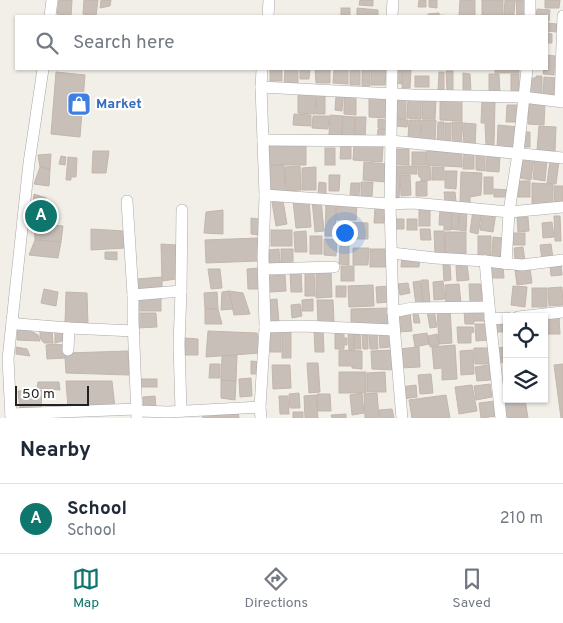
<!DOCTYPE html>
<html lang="en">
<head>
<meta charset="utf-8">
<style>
	:root { --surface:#fff; --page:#f2f2f3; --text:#1f2937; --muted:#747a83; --line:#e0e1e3; --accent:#0f766e }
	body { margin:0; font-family:Overpass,sans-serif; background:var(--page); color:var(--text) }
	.controls { position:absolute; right:15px; bottom:15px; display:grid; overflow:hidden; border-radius:0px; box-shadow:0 1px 4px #0004 }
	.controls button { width:45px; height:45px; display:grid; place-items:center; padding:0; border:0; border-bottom:1px solid var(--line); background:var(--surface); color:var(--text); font:25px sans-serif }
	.scale { position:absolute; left:15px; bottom:12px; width:74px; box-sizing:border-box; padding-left:5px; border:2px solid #222; border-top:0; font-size:14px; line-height:18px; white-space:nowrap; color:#222; -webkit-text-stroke:4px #fff; paint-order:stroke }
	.you { position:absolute; left:344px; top:232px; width:18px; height:18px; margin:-12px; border:4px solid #fff; border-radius:50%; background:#1a73e8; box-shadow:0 0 0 8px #1a73e833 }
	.badge { display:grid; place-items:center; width:32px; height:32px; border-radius:50%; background:var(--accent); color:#fff; font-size:16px; font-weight:700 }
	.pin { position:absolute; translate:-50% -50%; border:2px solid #fff; box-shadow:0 1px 5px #0006 }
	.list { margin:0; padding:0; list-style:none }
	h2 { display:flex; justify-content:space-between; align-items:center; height:65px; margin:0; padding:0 20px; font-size:21px }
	h2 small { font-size:16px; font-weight:400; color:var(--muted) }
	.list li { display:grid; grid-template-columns:32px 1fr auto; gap:15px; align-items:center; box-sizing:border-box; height:70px; padding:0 20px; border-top:1px solid var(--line) }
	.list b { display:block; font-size:19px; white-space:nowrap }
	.list p { margin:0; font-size:16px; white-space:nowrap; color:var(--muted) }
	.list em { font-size:16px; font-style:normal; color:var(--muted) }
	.icon { flex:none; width:28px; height:28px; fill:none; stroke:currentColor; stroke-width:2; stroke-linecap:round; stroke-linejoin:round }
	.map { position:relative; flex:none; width:563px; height:418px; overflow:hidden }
	.search { position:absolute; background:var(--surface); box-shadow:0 1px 4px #0004; left:15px; right:15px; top:15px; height:55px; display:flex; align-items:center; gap:12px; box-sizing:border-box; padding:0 18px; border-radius:0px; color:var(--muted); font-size:19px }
	.sheet { height:135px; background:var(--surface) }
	nav { display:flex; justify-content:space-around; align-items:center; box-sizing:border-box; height:70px; border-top:1px solid var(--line); background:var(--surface); font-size:14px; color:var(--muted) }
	nav a { display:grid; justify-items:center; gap:2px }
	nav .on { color:var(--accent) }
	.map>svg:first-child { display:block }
	.building { fill:#c7bfb8; stroke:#c4b6ab }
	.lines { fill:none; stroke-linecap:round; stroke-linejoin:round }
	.minor-casing { stroke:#a9a9a9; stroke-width:12 }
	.minor { stroke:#fff; stroke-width:11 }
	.labels { text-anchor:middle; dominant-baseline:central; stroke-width:4.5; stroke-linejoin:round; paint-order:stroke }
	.shop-label { font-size:14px; font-weight:bold; fill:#366cbe; stroke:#fff; text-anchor:start }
</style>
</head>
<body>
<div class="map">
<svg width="563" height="418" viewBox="0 0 563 418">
	<rect width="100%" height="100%" fill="#f2efe9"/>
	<g class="building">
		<path d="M 59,0 L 72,0 L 71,16 L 57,14 Z"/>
		<path d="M 84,0 L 98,0 L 96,16 L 83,14 Z"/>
		<path d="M 101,0 L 111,0 L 110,6 L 100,8 Z"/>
		<path d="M 360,0 L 373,0 L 373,6 L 359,5 Z"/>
		<path d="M 419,0 L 426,0 L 426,7 L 418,7 Z"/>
		<path d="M 429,0 L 437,0 L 437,8 L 429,7 Z"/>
		<path d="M 460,0 L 475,0 L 475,16 L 459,16 Z"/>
		<rect x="482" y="0" width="21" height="16"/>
		<path d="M 505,0 L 515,0 L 514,15 L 504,15 Z"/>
		<path d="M 516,0 L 528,0 L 528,16 L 517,16 Z"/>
		<path d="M 545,0 L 560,0 L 559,8 L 545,8 Z"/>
		<rect x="341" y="8" width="9" height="8"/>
		<path d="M 357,8 L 378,10 L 378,16 L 357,16 Z"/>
		<path d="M 537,9 L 550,10 L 549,21 L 547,21 L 547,16 L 536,16 Z"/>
		<path d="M 439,13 L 439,15 L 451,16 L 428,16 L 428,14 Z"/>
		<path d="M 547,23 L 557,24 L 556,32 L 547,31 Z"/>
		<path d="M 547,33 L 552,34 L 552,43 L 547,43 Z"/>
		<path d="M 547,55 L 555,56 L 554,75 L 543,74 L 544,69 L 547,69 Z"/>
		<rect x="270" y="69" width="12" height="12"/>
		<path d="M 285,69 L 298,69 L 298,85 L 284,85 Z"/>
		<path d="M 300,69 L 310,69 L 309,79 L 300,79 Z"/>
		<path d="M 315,69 L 330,69 L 330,83 L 316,83 Z"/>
		<path d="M 334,69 L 348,69 L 348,84 L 333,83 Z"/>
		<rect x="350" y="69" width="10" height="16"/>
		<rect x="362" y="69" width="8" height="17"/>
		<path d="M 371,69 L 386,69 L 385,85 L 371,85 Z"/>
		<path d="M 396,69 L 403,70 L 402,84 L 395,83 Z"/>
		<path d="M 403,69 L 411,69 L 410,88 L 402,88 Z"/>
		<rect x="495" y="69" width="24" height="4"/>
		<path d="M 446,71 L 453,71 L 453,91 L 447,91 Z"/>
		<path d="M 56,72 L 85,75 L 80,137 L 51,134 Z"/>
		<path d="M 439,72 L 444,72 L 444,90 L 438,90 Z"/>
		<path d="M 463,73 L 470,74 L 471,92 L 463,92 Z"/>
		<path d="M 489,74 L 499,74 L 500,94 L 489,94 Z"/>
		<path d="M 511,74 L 519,74 L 519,92 L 511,91 Z"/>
		<rect x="415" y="76" width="14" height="11"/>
		<path d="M 536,76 L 542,76 L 542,94 L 529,94 L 529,78 L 536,78 Z"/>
		<path d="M 544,77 L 557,78 L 556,97 L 543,97 Z"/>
		<path d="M 298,91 L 316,93 L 315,114 L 298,113 Z"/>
		<path d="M 317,93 L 325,94 L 325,114 L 316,114 Z"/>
		<path d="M 356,95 L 356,115 L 344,114 L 344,97 Z"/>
		<path d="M 336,96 L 343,96 L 342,111 L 335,110 Z"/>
		<path d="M 390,96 L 390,118 L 369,117 L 369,98 Z"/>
		<path d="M 395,97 L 406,97 L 406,119 L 395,118 Z"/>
		<path d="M 408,98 L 421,98 L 421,119 L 407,118 Z"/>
		<path d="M 422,99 L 436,99 L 435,119 L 422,119 Z"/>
		<path d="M 440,99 L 462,100 L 462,121 L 440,120 Z"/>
		<path d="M 482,101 L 495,101 L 494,145 L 486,145 L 485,123 L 481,123 Z"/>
		<path d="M 529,103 L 545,103 L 544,125 L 528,124 Z"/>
		<path d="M 507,105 L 518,105 L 517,122 L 506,122 Z"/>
		<path d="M 294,114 L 311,115 L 311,126 L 293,125 Z"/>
		<path d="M 330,115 L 343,116 L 342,136 L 329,135 Z"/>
		<path d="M 313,116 L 329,116 L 328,129 L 312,128 Z"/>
		<path d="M 343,116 L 355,117 L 354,136 L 342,136 Z"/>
		<path d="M 355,117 L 366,117 L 365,139 L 355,139 Z"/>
		<path d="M 378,119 L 386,120 L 386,129 L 378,128 Z"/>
		<path d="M 396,119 L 408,120 L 407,127 L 395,126 Z"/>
		<path d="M 409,120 L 421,120 L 420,139 L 408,139 Z"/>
		<path d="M 422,120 L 436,120 L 435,141 L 421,140 Z"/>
		<path d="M 438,122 L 444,122 L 444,141 L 437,141 Z"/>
		<path d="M 452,122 L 463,122 L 461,145 L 453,145 Z"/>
		<rect x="445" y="123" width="6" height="20"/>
		<path d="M 464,123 L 476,124 L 475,146 L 463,145 Z"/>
		<path d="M 498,125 L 519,127 L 518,151 L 497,150 Z"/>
		<path d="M 539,126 L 556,127 L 555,151 L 537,150 Z"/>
		<path d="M 378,129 L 389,130 L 388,140 L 377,139 Z"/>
		<path d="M 522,132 L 530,132 L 530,147 L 521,147 Z"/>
		<path d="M 306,141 L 306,165 L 267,165 L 267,144 Z"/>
		<path d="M 341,144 L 351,144 L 351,159 L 340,159 Z"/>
		<path d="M 354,144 L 383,147 L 382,162 L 353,160 Z"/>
		<rect x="325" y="148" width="10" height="17"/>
		<path d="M 395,149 L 409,149 L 409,165 L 395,164 Z"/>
		<path d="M 93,151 L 109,151 L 106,173 L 92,173 Z"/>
		<path d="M 427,151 L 462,153 L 462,167 L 426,165 Z"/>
		<path d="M 412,152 L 426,152 L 425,165 L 412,165 Z"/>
		<path d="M 464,153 L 474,154 L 474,169 L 463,169 Z"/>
		<path d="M 51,154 L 50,169 L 40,167 L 38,155 Z"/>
		<path d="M 476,154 L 485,154 L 485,171 L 476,170 Z"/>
		<path d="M 487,155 L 500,156 L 499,172 L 486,171 Z"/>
		<path d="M 61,156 L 66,157 L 65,165 L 59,164 Z"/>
		<path d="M 68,157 L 77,158 L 76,177 L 71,177 L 71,180 L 66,180 Z"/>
		<path d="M 523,157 L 534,158 L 531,180 L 520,178 Z"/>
		<path d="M 535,158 L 547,160 L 545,181 L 533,179 Z"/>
		<path d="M 550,160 L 559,161 L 556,184 L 547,183 Z"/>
		<path d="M 364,162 L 387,164 L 386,182 L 363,180 Z"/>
		<path d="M 284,165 L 285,192 L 269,193 L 265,166 Z"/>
		<path d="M 300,166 L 301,190 L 286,191 L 285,167 Z"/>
		<rect x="395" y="166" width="22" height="8"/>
		<path d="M 418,166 L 430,166 L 431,180 L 421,181 L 421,177 L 419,177 Z"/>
		<path d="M 40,167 L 50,169 L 49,186 L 34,184 Z"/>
		<path d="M 316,167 L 316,190 L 302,190 L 302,168 Z"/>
		<rect x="432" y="167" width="12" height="13"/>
		<path d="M 445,171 L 457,171 L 456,189 L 445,188 Z"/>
		<path d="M 461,172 L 482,173 L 481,195 L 470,197 L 470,204 L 460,204 Z"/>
		<path d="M 329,175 L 340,175 L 339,191 L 329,191 Z"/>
		<path d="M 392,175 L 400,175 L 399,199 L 391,199 Z"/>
		<path d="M 400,175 L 410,175 L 411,195 L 401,196 Z"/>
		<rect x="484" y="177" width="9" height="17"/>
		<path d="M 427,181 L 427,196 L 416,196 L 416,182 Z"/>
		<rect x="518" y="181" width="12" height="16"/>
		<path d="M 319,182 L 326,183 L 326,194 L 318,194 Z"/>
		<path d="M 361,182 L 373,182 L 372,196 L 361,196 Z"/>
		<path d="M 351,183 L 360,183 L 359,196 L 350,196 Z"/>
		<path d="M 532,183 L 553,184 L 553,206 L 532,207 Z"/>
		<path d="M 554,186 L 563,186 L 563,207 L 555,207 Z"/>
		<path d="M 494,189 L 509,190 L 509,197 L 494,197 Z"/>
		<path d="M 444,192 L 455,192 L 456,201 L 445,201 Z"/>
		<path d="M 34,194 L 46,198 L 40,216 L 32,218 Z"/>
		<path d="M 309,199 L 311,227 L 296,228 L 293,201 Z"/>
		<path d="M 312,200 L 321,200 L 324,231 L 315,232 Z"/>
		<path d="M 283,201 L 287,224 L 276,226 L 272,202 Z"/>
		<path d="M 336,202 L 357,203 L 356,220 L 336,220 Z"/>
		<path d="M 326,203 L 336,203 L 335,236 L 325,236 Z"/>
		<path d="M 375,206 L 385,206 L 384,223 L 374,223 Z"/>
		<rect x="419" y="206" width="11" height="20"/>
		<path d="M 452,209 L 459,209 L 458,230 L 451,229 Z"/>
		<path d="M 452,209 L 451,230 L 444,230 L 444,225 L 439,225 L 440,210 Z"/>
		<path d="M 223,210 L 223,234 L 204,233 L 206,212 Z"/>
		<path d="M 460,210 L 467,210 L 466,231 L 459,230 Z"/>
		<path d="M 473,210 L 482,211 L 478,234 L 470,232 Z"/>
		<path d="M 483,211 L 496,213 L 493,232 L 480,230 Z"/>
		<path d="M 554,216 L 560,216 L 561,241 L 555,241 Z"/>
		<path d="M 517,217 L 528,217 L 529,231 L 518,232 Z"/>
		<path d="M 251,218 L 259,219 L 258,235 L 251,234 Z"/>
		<path d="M 395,219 L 404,219 L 404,229 L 394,229 Z"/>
		<rect x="407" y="219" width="10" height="11"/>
		<path d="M 347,222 L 368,223 L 368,239 L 347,239 Z"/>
		<path d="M 552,222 L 554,237 L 543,238 L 542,223 Z"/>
		<path d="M 34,223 L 63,226 L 61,242 L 35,240 Z"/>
		<path d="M 91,229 L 124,231 L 125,248 L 91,250 Z"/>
		<path d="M 420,229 L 430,229 L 431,240 L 421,240 Z"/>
		<rect x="271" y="230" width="21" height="16"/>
		<path d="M 306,231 L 307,252 L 295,252 L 294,232 Z"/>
		<path d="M 434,231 L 444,231 L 445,254 L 435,254 Z"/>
		<rect x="445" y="232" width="21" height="23"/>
		<rect x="511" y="233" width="14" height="12"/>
		<rect x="310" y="236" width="12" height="18"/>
		<rect x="478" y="236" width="13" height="21"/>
		<path d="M 493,237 L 502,238 L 501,260 L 492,259 Z"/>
		<path d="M 258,238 L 259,261 L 206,263 L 205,240 Z"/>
		<path d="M 324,239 L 337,240 L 336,256 L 324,255 Z"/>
		<path d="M 35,240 L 61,242 L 58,258 L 29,255 Z"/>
		<path d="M 161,244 L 176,245 L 176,279 L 162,281 Z"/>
		<path d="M 551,244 L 553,258 L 542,260 L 540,245 Z"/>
		<path d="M 340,246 L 349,246 L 349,265 L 339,264 Z"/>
		<path d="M 523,247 L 525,261 L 515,260 L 514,248 Z"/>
		<path d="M 353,248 L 369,248 L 368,265 L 353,265 Z"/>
		<path d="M 279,249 L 280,263 L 269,264 L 269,250 Z"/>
		<rect x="281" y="249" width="12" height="15"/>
		<rect x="370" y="249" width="20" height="18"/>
		<path d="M 105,252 L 117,252 L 117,260 L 105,259 Z"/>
		<path d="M 402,256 L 420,257 L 419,267 L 401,267 Z"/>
		<path d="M 561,263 L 562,275 L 551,276 L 550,265 Z"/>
		<path d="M 443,265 L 450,265 L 451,280 L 444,281 Z"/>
		<path d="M 467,265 L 469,280 L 457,281 L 456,266 Z"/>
		<rect x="341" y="266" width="13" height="15"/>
		<path d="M 488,266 L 503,266 L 504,278 L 489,278 Z"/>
		<path d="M 259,268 L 261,289 L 248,289 L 247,269 Z"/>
		<path d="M 530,268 L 532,283 L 517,285 L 515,270 Z"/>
		<path d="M 208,269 L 220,269 L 222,288 L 211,289 Z"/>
		<path d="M 301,270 L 302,292 L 291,292 L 290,271 Z"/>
		<path d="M 305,271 L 314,271 L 315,296 L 305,296 Z"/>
		<path d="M 316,272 L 331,272 L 332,297 L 316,298 Z"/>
		<path d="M 285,275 L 286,291 L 270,292 L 269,276 Z"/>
		<path d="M 162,277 L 162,287 L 137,289 L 137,279 Z"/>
		<path d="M 421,280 L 428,280 L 430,303 L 423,303 Z"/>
		<path d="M 420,281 L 423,303 L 416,305 L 413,282 Z"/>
		<path d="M 443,281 L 445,299 L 434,300 L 433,282 Z"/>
		<path d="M 408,283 L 410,293 L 400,295 L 398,284 Z"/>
		<path d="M 459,284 L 461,303 L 446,304 L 445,285 Z"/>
		<path d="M 469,284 L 481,284 L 482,302 L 470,302 Z"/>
		<path d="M 373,285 L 374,306 L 349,307 L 348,286 Z"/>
		<rect x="336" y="286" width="10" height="11"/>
		<path d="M 389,286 L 390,302 L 377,303 L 376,287 Z"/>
		<path d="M 513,286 L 527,287 L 525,307 L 511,305 Z"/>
		<path d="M 562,287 L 563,305 L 549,306 L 548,288 Z"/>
		<rect x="532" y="288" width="15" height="19"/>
		<path d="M 44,289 L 58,292 L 56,306 L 41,303 Z"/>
		<path d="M 229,291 L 243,293 L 250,314 L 234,315 Z"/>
		<path d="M 229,291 L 233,309 L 221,310 L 222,292 Z"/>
		<path d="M 66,292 L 87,293 L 88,325 L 65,323 Z"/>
		<path d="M 217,292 L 218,309 L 205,309 L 204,293 Z"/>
		<rect x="138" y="298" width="23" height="13"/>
		<path d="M 277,299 L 279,323 L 269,324 L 267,300 Z"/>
		<path d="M 313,299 L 313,311 L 302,311 L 302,300 Z"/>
		<path d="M 317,300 L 333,300 L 334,322 L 318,323 Z"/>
		<path d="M 300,304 L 302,316 L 292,318 L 291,305 Z"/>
		<path d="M 390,308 L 390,326 L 351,326 L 351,309 Z"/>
		<path d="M 205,309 L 218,309 L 222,324 L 205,324 Z"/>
		<path d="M 437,309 L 450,309 L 452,343 L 439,344 Z"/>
		<path d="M 434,310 L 437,327 L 430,328 L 427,311 Z"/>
		<path d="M 472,310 L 473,313 L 488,312 L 488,321 L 474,321 L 474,324 L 465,324 L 464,311 Z"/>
		<path d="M 410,312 L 412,331 L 399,332 L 397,313 Z"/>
		<path d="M 136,313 L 156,313 L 157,327 L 137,328 Z"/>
		<path d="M 418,313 L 420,323 L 414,323 L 413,314 Z"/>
		<path d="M 559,317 L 560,334 L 546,334 L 545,318 Z"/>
		<path d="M 496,319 L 507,319 L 507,332 L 497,332 Z"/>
		<path d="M 18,324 L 38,335 L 40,341 L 17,340 Z"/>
		<path d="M 475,324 L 488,324 L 489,340 L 476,341 Z"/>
		<path d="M 457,327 L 473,327 L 474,332 L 471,333 L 471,343 L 458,343 Z"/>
		<path d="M 40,328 L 52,328 L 53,343 L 44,343 L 40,338 Z"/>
		<path d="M 314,329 L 323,329 L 324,352 L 315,352 Z"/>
		<path d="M 55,330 L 64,331 L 63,341 L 55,343 Z"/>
		<rect x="282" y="330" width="9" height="28"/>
		<path d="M 208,331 L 257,333 L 260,353 L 206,357 Z"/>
		<rect x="270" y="331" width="11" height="21"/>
		<path d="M 335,333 L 344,333 L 344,338 L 347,338 L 347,345 L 344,345 L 344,349 L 335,349 Z"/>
		<path d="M 348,333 L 354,333 L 354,350 L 349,350 Z"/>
		<path d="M 354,333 L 360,333 L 361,349 L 354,349 Z"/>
		<path d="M 427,333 L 429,344 L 415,347 L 413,335 Z"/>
		<path d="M 369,334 L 377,334 L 378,349 L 370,349 Z"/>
		<path d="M 379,334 L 390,334 L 391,347 L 380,348 Z"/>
		<path d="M 437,334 L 439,345 L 430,347 L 428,336 Z"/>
		<path d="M 362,335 L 368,335 L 368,349 L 363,349 Z"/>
		<path d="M 185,338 L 198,339 L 198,355 L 185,355 Z"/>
		<path d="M 53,344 L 64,345 L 65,358 L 47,359 L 46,345 Z"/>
		<path d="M 455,345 L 457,379 L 442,380 L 442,368 L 434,369 L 432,347 Z"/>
		<path d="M 16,347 L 27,349 L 30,356 L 16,354 Z"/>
		<path d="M 419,347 L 420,367 L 400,368 L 398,349 Z"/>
		<path d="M 507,347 L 507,362 L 499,363 L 497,348 Z"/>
		<path d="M 474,348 L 489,348 L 489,364 L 475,364 Z"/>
		<path d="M 339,350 L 362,351 L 362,369 L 352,368 L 352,366 L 339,366 Z"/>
		<path d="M 392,350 L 395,370 L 372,369 L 371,351 Z"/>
		<path d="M 473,350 L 474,374 L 461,375 L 460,351 Z"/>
		<path d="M 128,351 L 129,375 L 66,373 L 65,358 L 67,353 Z"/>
		<path d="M 237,355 L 236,381 L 221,380 L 222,356 Z"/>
		<path d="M 251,361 L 261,362 L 261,374 L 251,374 Z"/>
		<path d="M 307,363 L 318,363 L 320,392 L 309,393 Z"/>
		<path d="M 210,364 L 220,364 L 220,378 L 209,378 Z"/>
		<path d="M 563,364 L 563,418 L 561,418 L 554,365 Z"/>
		<path d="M 272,365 L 290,365 L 291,388 L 273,389 Z"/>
		<path d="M 489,365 L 491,380 L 477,381 L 475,367 Z"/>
		<rect x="339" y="372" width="27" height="21"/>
		<path d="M 385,372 L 386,392 L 367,392 L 367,373 Z"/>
		<path d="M 431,374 L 433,393 L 420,394 L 418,375 Z"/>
		<path d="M 251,378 L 252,396 L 240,397 L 239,379 Z"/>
		<rect x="139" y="379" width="18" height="8"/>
		<path d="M 221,380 L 236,381 L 235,400 L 221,398 Z"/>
		<path d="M 66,381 L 112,381 L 115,408 L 68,408 Z"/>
		<path d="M 38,382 L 59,382 L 60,390 L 37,388 Z"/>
		<path d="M 490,384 L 492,397 L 476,400 L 474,386 Z"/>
		<path d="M 416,385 L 417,397 L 402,399 L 401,387 Z"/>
		<path d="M 472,385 L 477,411 L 459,414 L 455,387 Z"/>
		<path d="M 507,385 L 507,399 L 525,399 L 528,418 L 504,418 L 500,386 Z"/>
		<path d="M 42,390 L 41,409 L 20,410 L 18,391 Z"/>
		<path d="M 299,393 L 300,408 L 290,408 L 289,394 Z"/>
		<path d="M 362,393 L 364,413 L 352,415 L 350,395 Z"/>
		<path d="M 377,393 L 379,418 L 365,418 L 364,394 Z"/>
		<path d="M 317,394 L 330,394 L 331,411 L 318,411 Z"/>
		<path d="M 316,395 L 318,418 L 305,418 L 304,396 Z"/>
		<path d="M 446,395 L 450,418 L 412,418 L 409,400 Z"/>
		<path d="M 155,396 L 156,408 L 144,409 L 143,397 Z"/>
		<path d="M 279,396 L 288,396 L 289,414 L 280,414 Z"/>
		<path d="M 495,401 L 497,416 L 481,418 L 479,403 Z"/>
		<path d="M 227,409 L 227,418 L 203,418 L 202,413 Z"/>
		<path d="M 227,409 L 238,411 L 239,418 L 227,418 Z"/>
		<path d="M 392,409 L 394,418 L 380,418 L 379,410 Z"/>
		<rect x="293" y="412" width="10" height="6"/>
		<path d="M 346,414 L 346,418 L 332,418 L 331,415 Z"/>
	</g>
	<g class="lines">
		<g class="minor-casing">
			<g id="minor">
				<path d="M 50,16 L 52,0"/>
				<path d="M 268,16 L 269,0"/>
				<path d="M 392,16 L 393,0"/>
				<path d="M 530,16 L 530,0"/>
				<path d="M 392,69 L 390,204 L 393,312 L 402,418"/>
				<path d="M 261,87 L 413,95 L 523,97 L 563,102"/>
				<path d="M 560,101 L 563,16"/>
				<path d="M 263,140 L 391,141 L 563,158"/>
				<path d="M 265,195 L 390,204 L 413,203 L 509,212 L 563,207"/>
				<path d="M 127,201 L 133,295"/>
				<path d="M 392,253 L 435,258 L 485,261 L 491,327 L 501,418"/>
				<path d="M 485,261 L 522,265 L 563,260"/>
				<path d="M 506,264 L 509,212 L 518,153 L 527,69"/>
				<path d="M 264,269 L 334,267"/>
				<path d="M 181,291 L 182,210"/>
				<path d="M 393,312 L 412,308 L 489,307"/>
				<path d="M 518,317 L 563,312"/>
				<path d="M 490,319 L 507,318"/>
				<path d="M 12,320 L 18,324 L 69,328 L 134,331"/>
				<path d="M 265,327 L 302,326 L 394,330"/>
				<path d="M 68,350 L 69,328"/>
				<path d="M 260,407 L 265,327 L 263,257 L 265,195 L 261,87 L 262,69"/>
				<path d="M 11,414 L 136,409 L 139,411 L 168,412 L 260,407 L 261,418"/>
				<path d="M 11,418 L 8,359 L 29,163 L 43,69"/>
				<path d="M 137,418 L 133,320 L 133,295 L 181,291 L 179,344 L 181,411"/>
			</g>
		</g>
		<use href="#minor" class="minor"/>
	</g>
	<defs>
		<g id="shop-square" transform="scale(1.25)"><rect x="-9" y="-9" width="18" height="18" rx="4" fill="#3f7fe0" stroke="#fff"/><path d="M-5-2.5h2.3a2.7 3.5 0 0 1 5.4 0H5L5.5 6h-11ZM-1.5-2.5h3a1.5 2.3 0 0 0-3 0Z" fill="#fff"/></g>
	</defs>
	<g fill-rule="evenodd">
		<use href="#shop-square" x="79" y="104"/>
	</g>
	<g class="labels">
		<g class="shop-label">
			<text x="96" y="104">Market</text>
		</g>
	</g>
</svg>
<div class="controls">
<button><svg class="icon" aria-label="locate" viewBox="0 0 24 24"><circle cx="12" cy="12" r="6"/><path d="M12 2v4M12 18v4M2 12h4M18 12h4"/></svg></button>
<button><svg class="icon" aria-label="layers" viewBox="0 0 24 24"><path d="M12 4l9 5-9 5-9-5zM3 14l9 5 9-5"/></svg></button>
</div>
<div class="scale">50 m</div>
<div class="you"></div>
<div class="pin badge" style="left:41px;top:216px">A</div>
<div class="search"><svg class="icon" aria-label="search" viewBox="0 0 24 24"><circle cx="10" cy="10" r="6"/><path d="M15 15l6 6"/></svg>Search here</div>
</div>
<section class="sheet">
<h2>Nearby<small></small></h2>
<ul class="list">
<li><span class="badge">A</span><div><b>School</b><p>School</p></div><em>210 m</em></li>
</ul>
</section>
<nav>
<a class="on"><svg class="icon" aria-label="map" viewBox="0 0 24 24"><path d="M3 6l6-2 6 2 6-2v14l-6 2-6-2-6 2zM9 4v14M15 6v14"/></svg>Map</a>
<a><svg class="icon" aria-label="directions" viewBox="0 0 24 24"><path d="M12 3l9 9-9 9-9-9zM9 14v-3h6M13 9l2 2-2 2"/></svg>Directions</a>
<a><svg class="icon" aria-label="saved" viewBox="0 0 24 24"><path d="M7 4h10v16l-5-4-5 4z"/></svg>Saved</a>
</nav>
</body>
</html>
